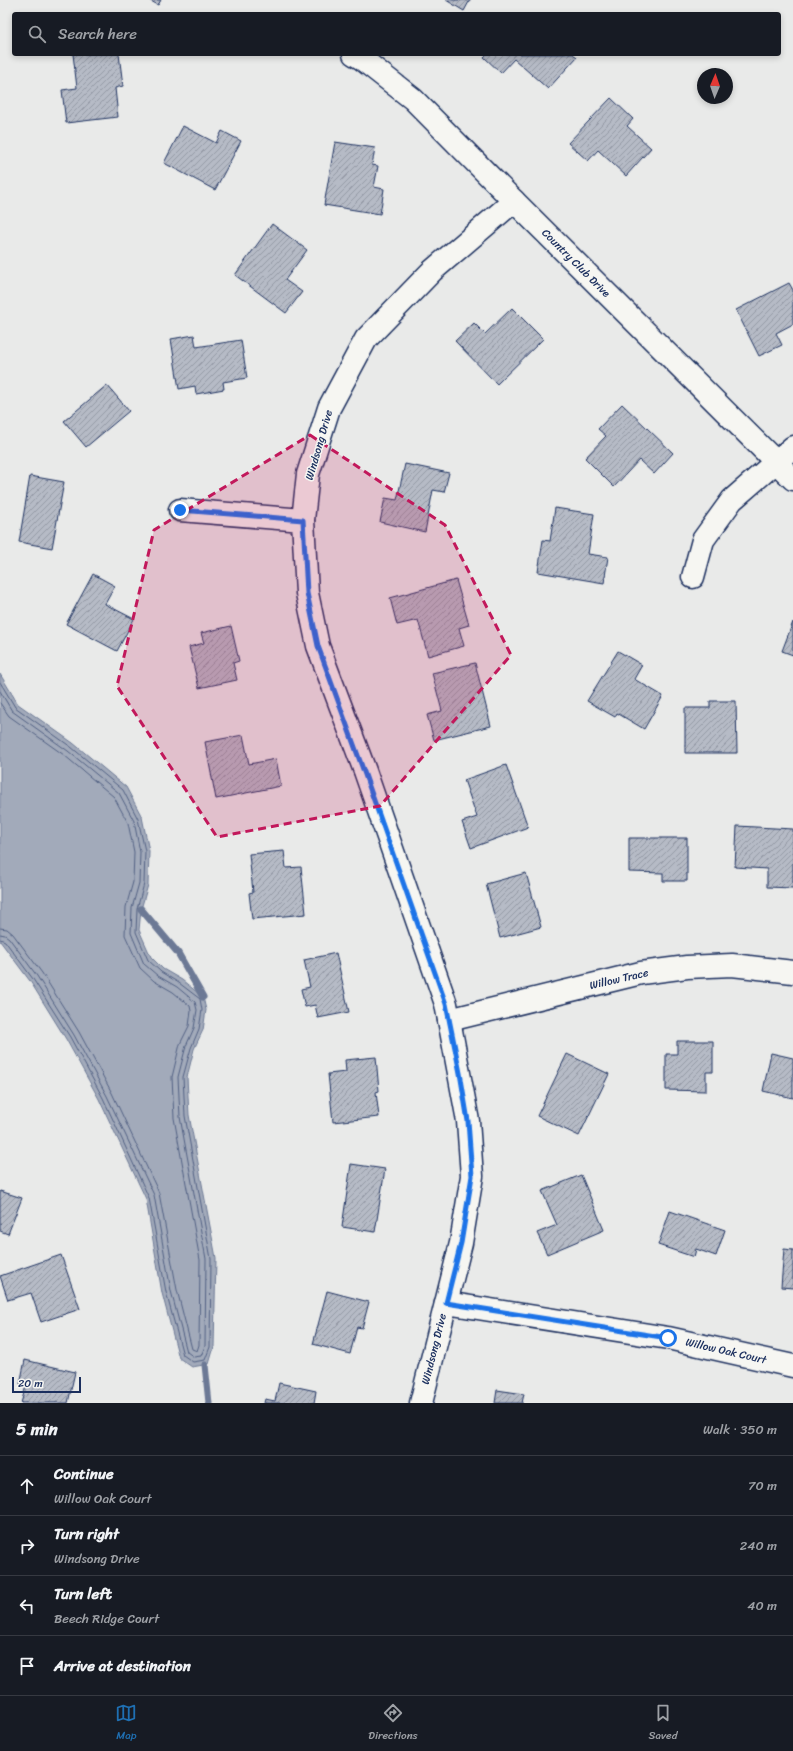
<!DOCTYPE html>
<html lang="en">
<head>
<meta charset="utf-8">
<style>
	:root { --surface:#171b24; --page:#20242c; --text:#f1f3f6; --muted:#9ea1a6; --line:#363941; --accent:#1f6fb2 }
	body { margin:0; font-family:Sriracha,sans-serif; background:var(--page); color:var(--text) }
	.compass { position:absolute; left:697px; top:68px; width:36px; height:36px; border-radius:50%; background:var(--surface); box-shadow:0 2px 6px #0003; rotate:2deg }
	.scale { position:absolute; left:12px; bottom:10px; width:69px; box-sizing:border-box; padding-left:4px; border:2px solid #1b2f5e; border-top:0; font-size:11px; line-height:14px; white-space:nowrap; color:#1b2f5e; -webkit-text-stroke:3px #f6f6f2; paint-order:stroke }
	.stop { position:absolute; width:12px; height:12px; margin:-9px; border:3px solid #1a73e8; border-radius:50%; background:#fff }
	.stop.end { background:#1a73e8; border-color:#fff; box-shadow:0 1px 4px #0008 }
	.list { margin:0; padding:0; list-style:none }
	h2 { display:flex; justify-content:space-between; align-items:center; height:52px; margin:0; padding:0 16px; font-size:17px }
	h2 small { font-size:13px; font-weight:400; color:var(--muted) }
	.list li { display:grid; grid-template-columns:26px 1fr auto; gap:12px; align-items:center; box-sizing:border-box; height:60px; padding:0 16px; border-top:1px solid var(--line) }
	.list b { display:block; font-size:15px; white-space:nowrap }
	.list p { margin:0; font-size:13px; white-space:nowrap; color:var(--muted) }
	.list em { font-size:13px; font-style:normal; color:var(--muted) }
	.icon { flex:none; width:22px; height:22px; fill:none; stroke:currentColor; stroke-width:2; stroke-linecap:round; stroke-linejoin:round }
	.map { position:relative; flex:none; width:793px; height:1403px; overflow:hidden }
	.search { position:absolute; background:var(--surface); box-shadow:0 2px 6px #0003; left:12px; right:12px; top:12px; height:44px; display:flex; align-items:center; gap:10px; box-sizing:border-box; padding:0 14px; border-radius:4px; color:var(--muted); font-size:15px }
	.sheet { height:292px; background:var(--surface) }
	nav { display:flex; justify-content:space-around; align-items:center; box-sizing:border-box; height:56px; border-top:1px solid var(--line); background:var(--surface); font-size:11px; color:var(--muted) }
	nav a { display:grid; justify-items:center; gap:2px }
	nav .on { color:var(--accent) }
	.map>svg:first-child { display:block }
	.water { fill:#a2aaba; stroke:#6c7995 }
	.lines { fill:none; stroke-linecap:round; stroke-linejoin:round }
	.shore { stroke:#516083; stroke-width:1 }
	.stream { stroke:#6c7995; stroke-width:7 }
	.building { fill:url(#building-hatch); stroke:#1b2f5e }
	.minor-casing { stroke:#1b2f5e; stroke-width:25 }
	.tertiary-casing { stroke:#1b2f5e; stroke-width:25 }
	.minor { stroke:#f6f6f2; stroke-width:22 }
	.tertiary { stroke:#f6f6f2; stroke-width:22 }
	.route { stroke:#1a73e8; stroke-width:5 }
	.marked { fill:#c2185b; fill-opacity:0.2; stroke:#c2185b; stroke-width:3; stroke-dasharray:8 5; stroke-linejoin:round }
	.labels { text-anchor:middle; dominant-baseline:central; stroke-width:3; stroke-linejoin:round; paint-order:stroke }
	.street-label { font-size:11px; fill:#1b2f5e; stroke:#f6f6f2 }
</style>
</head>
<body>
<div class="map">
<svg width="793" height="1403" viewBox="0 0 793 1403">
	<defs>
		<pattern id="building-hatch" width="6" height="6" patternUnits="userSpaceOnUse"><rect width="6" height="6" fill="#b6bbc6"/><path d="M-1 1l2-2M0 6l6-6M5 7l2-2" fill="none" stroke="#9398a4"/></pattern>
	</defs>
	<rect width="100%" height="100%" fill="#e9eae9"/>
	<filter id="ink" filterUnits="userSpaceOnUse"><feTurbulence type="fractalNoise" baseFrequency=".025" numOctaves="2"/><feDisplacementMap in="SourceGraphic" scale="8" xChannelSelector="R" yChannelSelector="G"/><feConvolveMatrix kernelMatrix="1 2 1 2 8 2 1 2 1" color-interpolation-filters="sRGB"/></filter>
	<g filter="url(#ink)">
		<path class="water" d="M 0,674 L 18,704 L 73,743 L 126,787 L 142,817 L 149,851 L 148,885 L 141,909 L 139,930 L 151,957 L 163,969 L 182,980 L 203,997 L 206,1010 L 203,1030 L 194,1049 L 187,1077 L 189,1115 L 216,1258 L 214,1347 L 209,1364 L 192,1367 L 179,1358 L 162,1293 L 146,1199 L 99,1099 L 66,1039 L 30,981 L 0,941 Z"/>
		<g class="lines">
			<g class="shore">
				<path d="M 0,682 L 15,707 L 71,747 L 123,790 L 138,819 L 145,851 L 144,884 L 137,909 L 136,932 L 148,960 L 161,972 L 179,983 L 200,999 L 202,1010 L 199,1029 L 191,1048 L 183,1077 L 185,1116 L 211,1259 L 210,1347 L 205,1360 L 193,1362 L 183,1355 L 166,1292 L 149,1198 L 103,1098 L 70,1037 L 33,979 L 5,941 L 0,939"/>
				<path d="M 0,691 L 12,711 L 68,751 L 119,793 L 134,821 L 140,852 L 139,883 L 132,908 L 131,933 L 144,964 L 158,976 L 177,987 L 195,1002 L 197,1010 L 194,1028 L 186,1046 L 178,1077 L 180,1117 L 206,1259 L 205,1346 L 201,1356 L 194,1357 L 187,1352 L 171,1291 L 154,1195 L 107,1096 L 74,1035 L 37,976 L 9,938 L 5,935 L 0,934"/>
				<path d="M 0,703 L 9,716 L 64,755 L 114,797 L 128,823 L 134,852 L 133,882 L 126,907 L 125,935 L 140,968 L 154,981 L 173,992 L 190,1006 L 191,1011 L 189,1026 L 180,1044 L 172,1077 L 174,1118 L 200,1260 L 199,1345 L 197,1351 L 192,1349 L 177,1290 L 159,1193 L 112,1093 L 79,1032 L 42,973 L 13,934 L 7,929 L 0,928"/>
			</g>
			<g class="stream">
				<path d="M 141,909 L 178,953 L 203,997"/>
				<path d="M 205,1365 L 209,1403"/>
			</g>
		</g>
		<g class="building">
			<path d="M 149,0 L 161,0 L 158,5 Z"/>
			<path d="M 446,0 L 470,0 L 464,11 Z"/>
			<path d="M 73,54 L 119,54 L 123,86 L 115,88 L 118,117 L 66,123 L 62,90 L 77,88 Z"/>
			<path d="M 487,54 L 573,54 L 577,57 L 548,89 L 514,59 L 501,73 L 484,57 Z"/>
			<path d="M 611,98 L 633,119 L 627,126 L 651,148 L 626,176 L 598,150 L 588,161 L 568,143 Z"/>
			<path d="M 183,126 L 216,143 L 222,131 L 241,141 L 215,190 L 164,163 Z"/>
			<path d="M 335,142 L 375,148 L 372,165 L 378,166 L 374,187 L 384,189 L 380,214 L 324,205 Z"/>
			<path d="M 272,224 L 307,250 L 285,280 L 302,292 L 286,313 L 235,275 Z"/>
			<path d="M 789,283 L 793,290 L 793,324 L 776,333 L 782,345 L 759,356 L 736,310 Z"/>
			<path d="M 512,308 L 543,339 L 497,384 L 455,341 L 474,323 L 485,334 Z"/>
			<path d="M 194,335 L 196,347 L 241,340 L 247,378 L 223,382 L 224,389 L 196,394 L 195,386 L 179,389 L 171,339 Z"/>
			<path d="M 107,385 L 129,411 L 86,447 L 64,421 Z"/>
			<path d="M 622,404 L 673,453 L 654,474 L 639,460 L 614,487 L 585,458 L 606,436 L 598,429 Z"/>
			<path d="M 405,464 L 449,473 L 444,492 L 433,490 L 425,532 L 380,522 L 385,498 L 397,500 Z"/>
			<path d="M 30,476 L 64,482 L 52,548 L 19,542 Z"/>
			<path d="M 555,508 L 594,514 L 588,554 L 608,557 L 604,583 L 538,572 L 543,540 L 550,541 Z"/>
			<path d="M 93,574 L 115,586 L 105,604 L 134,619 L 117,651 L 66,624 Z"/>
			<path d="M 456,580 L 469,625 L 459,628 L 464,646 L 428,656 L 418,620 L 397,625 L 390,598 Z"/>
			<path d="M 793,622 L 793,655 L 782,651 Z"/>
			<path d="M 231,626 L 239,661 L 233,663 L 237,680 L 199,688 L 189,647 L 204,643 L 201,633 Z"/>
			<path d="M 618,651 L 642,665 L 634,679 L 663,696 L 644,729 L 617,713 L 615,717 L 587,701 Z"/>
			<path d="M 475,663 L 491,726 L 434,740 L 427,715 L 442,711 L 432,673 Z"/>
			<path d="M 710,701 L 736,701 L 737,753 L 685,753 L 685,708 L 710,708 Z"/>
			<path d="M 243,735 L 249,764 L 276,759 L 281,786 L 216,799 L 205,742 Z"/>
			<path d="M 506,765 L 528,827 L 471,848 L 462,822 L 477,817 L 464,780 Z"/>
			<path d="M 737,826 L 793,829 L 793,888 L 767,887 L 767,869 L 735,867 Z"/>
			<path d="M 629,838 L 687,838 L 687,881 L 663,881 L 663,873 L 629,872 Z"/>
			<path d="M 284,851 L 286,868 L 301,867 L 306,914 L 252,919 L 249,893 L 253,892 L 249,854 Z"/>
			<path d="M 526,873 L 541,927 L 500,938 L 486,884 Z"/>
			<path d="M 336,953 L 349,1012 L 318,1018 L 315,1005 L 305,1007 L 301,989 L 310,987 L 304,960 Z"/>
			<path d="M 677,1041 L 713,1041 L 713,1072 L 706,1072 L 706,1091 L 666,1090 L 666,1054 L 677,1054 Z"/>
			<path d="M 771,1053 L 793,1058 L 793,1098 L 763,1091 Z"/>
			<path d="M 567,1054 L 609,1074 L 579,1136 L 537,1116 Z"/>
			<path d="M 376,1057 L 379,1091 L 376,1092 L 379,1117 L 333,1122 L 328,1074 L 346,1072 L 345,1060 Z"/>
			<path d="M 351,1164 L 385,1169 L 375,1232 L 342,1227 Z"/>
			<path d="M 581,1175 L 604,1230 L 547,1254 L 537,1233 L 557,1225 L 542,1191 Z"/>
			<path d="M 0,1191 L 22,1198 L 8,1234 L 0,1231 Z"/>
			<path d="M 670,1211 L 725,1230 L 716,1256 L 696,1249 L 694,1257 L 658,1245 Z"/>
			<path d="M 784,1249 L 793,1250 L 793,1288 L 781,1287 Z"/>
			<path d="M 61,1255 L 80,1309 L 41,1322 L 31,1293 L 8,1300 L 0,1276 Z"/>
			<path d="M 327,1291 L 369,1302 L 362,1328 L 357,1327 L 350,1354 L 313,1344 Z"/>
			<path d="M 25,1360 L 75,1372 L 68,1403 L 21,1403 L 26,1386 L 20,1384 Z"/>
			<path d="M 279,1383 L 316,1391 L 314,1403 L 264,1403 L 265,1399 L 275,1401 Z"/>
			<path d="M 497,1390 L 524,1394 L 522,1403 L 495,1403 Z"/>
		</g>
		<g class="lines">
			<g class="minor-casing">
				<g id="minor">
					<path d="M 354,54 L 362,59 L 413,99 L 514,201 L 432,271 L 366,339 L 329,408 L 308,474 L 303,520 L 307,593 L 318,646 L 365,771 L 446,1004 L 468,1121 L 472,1176 L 461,1243 L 421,1403"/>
					<path d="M 180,510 L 303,520"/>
					<path d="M 693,577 L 703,540 L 732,500 L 793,447"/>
					<path d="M 449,1020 L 641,973 L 687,967 L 732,965 L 793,972"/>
					<path d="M 446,1303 L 668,1338 L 793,1366"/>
				</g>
			</g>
			<g class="tertiary-casing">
				<path id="tertiary" d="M 514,201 L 793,479"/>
			</g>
			<use href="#minor" class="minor"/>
			<use href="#tertiary" class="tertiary"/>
		</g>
	</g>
	<g class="lines" filter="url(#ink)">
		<path class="route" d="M 180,510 L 303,520 L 307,593 L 318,646 L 364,772 L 446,1004 L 460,1073 L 468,1121 L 472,1176 L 461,1243 L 446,1303 L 668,1338"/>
	</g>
	<path class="marked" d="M 310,435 L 445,525 L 511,655 L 380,806 L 217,837 L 117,686 L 154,530 Z"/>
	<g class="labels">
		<g class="street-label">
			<text transform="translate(576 263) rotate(45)">Country Club Drive</text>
			<text transform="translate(319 445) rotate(-74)">Windsong Drive</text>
			<text transform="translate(619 979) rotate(-13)">Willow Trace</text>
			<text transform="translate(434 1349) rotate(-76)">Windsong Drive</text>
			<text transform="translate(726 1351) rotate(13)">Willow Oak Court</text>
		</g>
	</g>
</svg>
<svg class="compass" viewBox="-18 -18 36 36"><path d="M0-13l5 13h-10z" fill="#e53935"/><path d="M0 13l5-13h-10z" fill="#9ea1a6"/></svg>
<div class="scale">20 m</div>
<div class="stop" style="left:668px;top:1338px"></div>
<div class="stop end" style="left:180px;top:510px"></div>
<div class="search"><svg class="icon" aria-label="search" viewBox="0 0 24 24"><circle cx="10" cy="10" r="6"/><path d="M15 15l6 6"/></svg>Search here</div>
</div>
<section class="sheet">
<h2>5 min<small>Walk · 350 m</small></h2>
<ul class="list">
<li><svg class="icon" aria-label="ahead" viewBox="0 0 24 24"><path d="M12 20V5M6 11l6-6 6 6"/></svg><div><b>Continue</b><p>Willow Oak Court</p></div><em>70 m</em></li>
<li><svg class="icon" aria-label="right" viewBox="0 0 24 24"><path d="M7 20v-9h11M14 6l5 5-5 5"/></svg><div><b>Turn right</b><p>Windsong Drive</p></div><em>240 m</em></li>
<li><svg class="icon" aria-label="left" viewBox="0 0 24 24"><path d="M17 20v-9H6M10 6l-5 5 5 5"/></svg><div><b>Turn left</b><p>Beech Ridge Court</p></div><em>40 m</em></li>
<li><svg class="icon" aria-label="arrive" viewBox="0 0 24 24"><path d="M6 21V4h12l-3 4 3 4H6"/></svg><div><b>Arrive at destination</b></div></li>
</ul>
</section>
<nav>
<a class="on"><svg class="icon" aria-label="map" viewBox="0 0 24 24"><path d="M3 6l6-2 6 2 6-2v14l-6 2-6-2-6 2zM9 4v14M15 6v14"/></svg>Map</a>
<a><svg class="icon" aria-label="directions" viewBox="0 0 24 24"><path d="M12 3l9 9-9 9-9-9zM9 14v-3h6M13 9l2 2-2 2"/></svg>Directions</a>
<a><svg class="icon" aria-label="saved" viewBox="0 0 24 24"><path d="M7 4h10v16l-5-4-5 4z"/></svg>Saved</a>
</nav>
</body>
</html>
